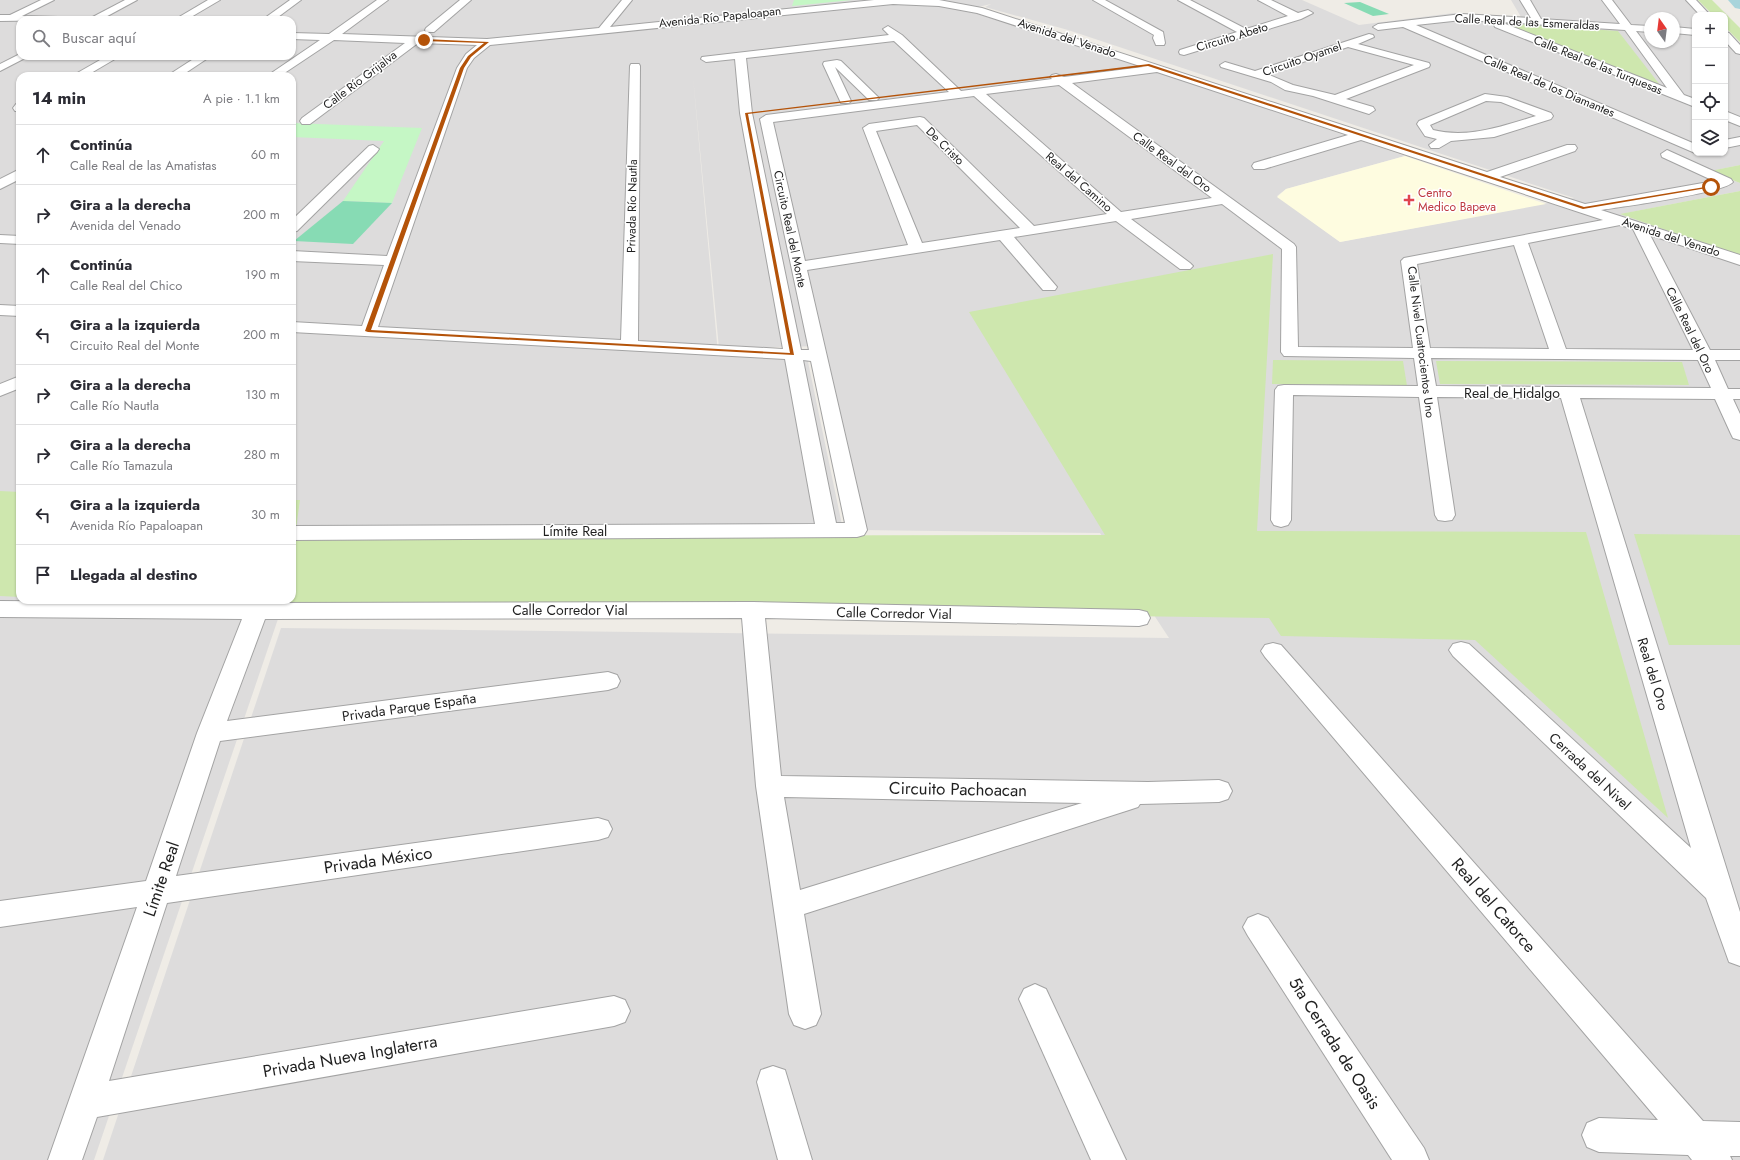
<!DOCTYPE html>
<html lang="es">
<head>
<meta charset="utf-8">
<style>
	:root { --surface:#fff; --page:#f7f7f7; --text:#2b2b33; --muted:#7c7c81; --line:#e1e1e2 }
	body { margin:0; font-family:Jost,sans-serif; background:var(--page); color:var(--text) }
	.controls { position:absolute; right:12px; top:12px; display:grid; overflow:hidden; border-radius:8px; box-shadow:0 1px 3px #0004 }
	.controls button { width:36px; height:36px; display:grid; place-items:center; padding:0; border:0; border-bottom:1px solid var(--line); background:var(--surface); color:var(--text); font:20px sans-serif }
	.compass { position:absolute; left:1644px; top:12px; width:36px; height:36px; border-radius:50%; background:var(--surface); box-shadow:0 1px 3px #0004; rotate:346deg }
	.stop { position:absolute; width:12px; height:12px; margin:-9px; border:3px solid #b45309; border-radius:50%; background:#fff }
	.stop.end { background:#b45309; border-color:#fff; box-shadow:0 1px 4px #0008 }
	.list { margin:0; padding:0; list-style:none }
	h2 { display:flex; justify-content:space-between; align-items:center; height:52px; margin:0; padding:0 16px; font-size:17px }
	h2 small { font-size:13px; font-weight:400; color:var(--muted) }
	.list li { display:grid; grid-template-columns:26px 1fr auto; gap:12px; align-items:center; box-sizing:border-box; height:60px; padding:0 16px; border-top:1px solid var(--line) }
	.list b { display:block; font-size:15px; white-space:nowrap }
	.list p { margin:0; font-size:13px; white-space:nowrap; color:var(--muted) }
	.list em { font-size:13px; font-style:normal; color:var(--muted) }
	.icon { flex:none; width:22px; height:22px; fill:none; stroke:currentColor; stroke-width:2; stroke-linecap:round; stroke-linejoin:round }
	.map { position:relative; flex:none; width:1740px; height:1160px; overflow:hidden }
	.search { position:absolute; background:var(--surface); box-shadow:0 1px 3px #0004; left:16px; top:16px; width:280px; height:44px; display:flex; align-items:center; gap:10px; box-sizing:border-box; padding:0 14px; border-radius:12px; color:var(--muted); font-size:15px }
	.panel { position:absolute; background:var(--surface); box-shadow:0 1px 3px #0004; left:16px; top:72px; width:280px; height:532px; border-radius:12px }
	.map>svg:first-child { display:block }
	.residential { fill:#dddcdc; fill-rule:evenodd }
	.education { fill:#fefce0 }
	.grass { fill:#cee7ae }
	.park { fill:#c5f7c5 }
	.pitch { fill:#87dbb4 }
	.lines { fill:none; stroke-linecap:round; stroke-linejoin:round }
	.canal { fill:#a8d4db; fill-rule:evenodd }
	.minor-casing { stroke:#a3a3a3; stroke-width:2 }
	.minor { fill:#fff; fill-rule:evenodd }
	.route { fill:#b45309 }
	.health-dot { fill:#e0444e; stroke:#fff; stroke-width:1.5 }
	.labels { text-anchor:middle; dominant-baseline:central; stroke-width:3; stroke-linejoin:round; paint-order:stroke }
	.far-street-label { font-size:12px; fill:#1f1f1f; stroke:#fff }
	.far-health-label { font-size:12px; fill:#be3a42; stroke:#fff; text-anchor:start }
	.street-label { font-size:14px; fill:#1f1f1f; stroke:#fff }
	.near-street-label { font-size:17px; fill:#1f1f1f; stroke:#fff }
</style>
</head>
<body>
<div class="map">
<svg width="1740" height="1160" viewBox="0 0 1740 1160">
	<rect width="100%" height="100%" fill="#efece6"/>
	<g class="residential">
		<path d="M 0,0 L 1302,0 L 1359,25 L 1454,13 L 1521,17 L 1511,0 L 1698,0 L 1712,15 L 1695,15 L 1695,153 L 1725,153 L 1725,28 L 1740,43 L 1740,165 L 1711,171 L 1740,183 L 1740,191 L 1621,214 L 1740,256 L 1740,1160 L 103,1160 L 281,628 L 1169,638 L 1100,533 L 862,530 L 825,346 L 719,348 L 693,77 L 718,354 L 807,357 L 842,525 L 292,531 L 292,76 L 20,76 L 20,600 L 256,600 L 253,607 L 0,604 ZM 991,4 L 985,7 L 1068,30 L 1574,198 L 1340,242 L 1277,196 L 1286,189 L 1405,156 L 1133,63 L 965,10 ZM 1650,18 L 1674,18 L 1674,42 L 1650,42 ZM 20,20 L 292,20 L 292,56 L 20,56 Z"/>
		<path d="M 0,608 L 279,616 L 94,1160 L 0,1160 Z"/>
	</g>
	<path class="education" d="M 1405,156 L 1546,204 L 1340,242 L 1277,197 L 1286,189 Z"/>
	<g class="grass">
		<path d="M 1698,0 L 1712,0 L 1740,28 L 1740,42 L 1725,27 L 1725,15 L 1713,15 Z"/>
		<path d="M 1501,23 L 1618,31 L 1660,85 Z"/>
		<path d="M 1740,165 L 1740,183 L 1710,171 Z"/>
		<path d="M 1740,191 L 1740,256 L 1620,214 Z"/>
		<path d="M 1273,254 L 1257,531 L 1586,532 L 1668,818 L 1475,640 L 1281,636 L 1269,618 L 263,604 L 131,600 L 292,600 L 292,500 L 300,500 L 295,536 L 1105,535 L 969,312 Z"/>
		<path d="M 1273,360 L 1403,361 L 1407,386 L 1272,384 Z"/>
		<path d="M 1436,361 L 1682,362 L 1689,385 L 1440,384 Z"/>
		<path d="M 0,491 L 20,492 L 20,597 L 0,596 Z"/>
		<path d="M 1634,534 L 1740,535 L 1740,645 L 1669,645 Z"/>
	</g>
	<g class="park">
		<path d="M 794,0 L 852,0 L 792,6 Z"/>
		<path d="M 292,123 L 422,128 L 392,203 L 343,201 L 384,141 L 292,137 Z"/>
	</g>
	<g class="pitch">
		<path d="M 1360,2 L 1389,14 L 1373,16 L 1344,3 Z"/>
		<path d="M 343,201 L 392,203 L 353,244 L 294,241 Z"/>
	</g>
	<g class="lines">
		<path class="canal" d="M 1728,0 L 1740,0 L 1740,9 L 1735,8 Z"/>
		<g class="minor-casing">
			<g id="minor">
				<path d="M 41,0 L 54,0 L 22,16 L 58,17 L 63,20 L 0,21 L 0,15 L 10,15 Z"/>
				<path d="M 125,0 L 137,0 L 100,20 L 87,20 Z"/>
				<path d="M 208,0 L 220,0 L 186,20 L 174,20 Z"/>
				<path d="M 290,0 L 301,0 L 274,20 L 262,20 Z"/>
				<path d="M 377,0 L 388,0 L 342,34 L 487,39 L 599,28 L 622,0 L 632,0 L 610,27 L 874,0 L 939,0 L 982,8 L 1487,172 L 1567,145 L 1575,145 L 1577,148 L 1575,151 L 1500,177 L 1585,204 L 1714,181 L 1662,157 L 1661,154 L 1667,150 L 1731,179 L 1733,182 C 1725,193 1620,207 1601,210 L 1740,255 L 1740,265 L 1650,235 L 1710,350 L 1740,350 L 1740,360 L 1715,360 L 1728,389 L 1740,389 L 1740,399 L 1733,399 L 1740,414 L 1740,440 L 1733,438 L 1731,434 L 1715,399 L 1580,398 L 1740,912 L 1740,966 L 1729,962 L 1706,898 L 1453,656 L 1449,650 L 1453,644 L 1461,642 L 1469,644 L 1691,848 L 1561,398 L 1437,397 L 1455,515 L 1452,520 L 1445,521 L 1438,520 L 1435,515 L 1419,397 L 1293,395 L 1291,520 L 1288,525 L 1281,527 L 1274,525 L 1271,520 L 1275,390 L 1278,386 L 1284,385 L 1418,386 L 1414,358 L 1284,356 L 1281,352 L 1282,249 L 1222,204 L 1131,219 L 1190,263 L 1193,266 L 1190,269 L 1180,269 L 1116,221 L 1014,237 L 1057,287 L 1055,290 L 1043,290 L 1000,240 L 807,270 L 867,530 L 864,535 L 857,537 L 292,540 L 292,526 L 815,524 L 785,359 L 292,332 L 292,322 L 362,326 L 384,265 L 292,261 L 292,251 L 387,256 L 457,68 L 466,54 L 477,45 L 418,43 L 310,124 L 302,124 L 300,121 L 302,118 L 405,43 L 334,40 L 280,76 L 267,76 L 320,40 L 292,39 L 292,33 L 329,34 ZM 893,4 L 939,6 L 977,13 L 1143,67 L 1064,77 L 1056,74 L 1052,75 L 1050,77 L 1052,79 L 961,91 L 902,35 L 888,26 L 883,29 L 889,35 L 702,57 L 701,59 L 706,62 L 735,59 L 740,113 L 783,349 L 638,341 L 640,66 L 639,64 L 631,64 L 630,66 L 621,340 L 378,327 L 467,68 L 474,58 L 490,45 ZM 894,41 L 949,92 L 766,115 L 760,119 L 809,350 L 801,350 L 752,113 L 746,58 ZM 1157,72 L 1348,135 L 1254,163 L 1252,166 L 1254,169 L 1264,169 L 1361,140 L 1603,220 L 1404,258 L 1401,261 L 1413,348 L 1298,347 L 1296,247 L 1294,244 L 1072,83 ZM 1059,85 L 1212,198 L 1121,212 L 986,94 ZM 974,96 L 1107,214 L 1034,226 L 924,118 L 920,117 L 869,124 L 863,128 L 908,245 L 805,261 L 773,122 ZM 917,125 L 1020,228 L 922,243 L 876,131 ZM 1620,225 L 1633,229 L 1693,350 L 1566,349 L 1528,243 ZM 1514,245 L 1549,349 L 1430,348 L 1417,264 ZM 1431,358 L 1698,360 L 1711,388 L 1436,386 ZM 803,360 L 811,361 L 845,523 L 836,523 Z"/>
				<path d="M 460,0 L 471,0 L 434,32 L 426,32 L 425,30 L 426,28 Z"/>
				<path d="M 1093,0 L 1105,0 L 1163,32 L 1165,43 L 1164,45 L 1156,45 L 1153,38 L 1154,35 Z"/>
				<path d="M 1178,0 L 1190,0 L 1246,29 L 1288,16 L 1258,0 L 1271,0 L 1298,13 L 1308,10 L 1313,13 L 1301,19 L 1184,55 L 1180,54 L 1179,52 L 1180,50 L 1237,32 Z"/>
				<path d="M 1520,0 L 1530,0 L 1541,19 L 1620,24 L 1602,0 L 1612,0 L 1631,25 L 1650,26 L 1650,32 L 1636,31 L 1684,95 L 1695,99 L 1695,107 L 1495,27 L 1494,25 L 1498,22 L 1462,20 L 1416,25 L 1695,144 L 1695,153 L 1403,27 L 1378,30 L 1373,27 L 1378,24 L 1462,14 L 1531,18 ZM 1501,22 L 1625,30 L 1667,88 L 1503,23 Z"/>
				<path d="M 1686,0 L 1696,0 L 1710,15 L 1700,15 Z"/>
				<path d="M 1674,27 L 1695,29 L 1695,35 L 1674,33 Z"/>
				<path d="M 1725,32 L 1729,33 L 1740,45 L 1740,54 L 1736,53 L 1725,41 Z"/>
				<path d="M 1369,34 L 1373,35 L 1374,37 L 1358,44 L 1429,63 L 1430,65 L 1429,67 L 1346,99 L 1373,107 L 1375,110 L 1369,114 L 1313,96 L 1285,90 L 1271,82 L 1221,67 L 1220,65 L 1225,62 L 1255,71 ZM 1348,47 L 1414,65 L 1335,95 L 1293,85 L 1267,74 Z"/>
				<path d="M 20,54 L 20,56 L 29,56 L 0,71 L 0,64 Z"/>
				<path d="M 107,56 L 120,56 L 86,76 L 72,76 Z"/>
				<path d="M 198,56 L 211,56 L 181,76 L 167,76 Z"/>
				<path d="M 837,60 L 841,61 L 877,96 L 879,98 L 877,100 L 869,100 L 835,67 L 851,101 L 849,103 L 841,103 L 823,64 L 824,62 Z"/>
				<path d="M 1485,94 L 1507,97 L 1551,113 L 1553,116 L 1551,119 L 1494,137 L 1451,141 L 1439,148 L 1431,148 L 1429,145 L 1437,139 L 1425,136 L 1417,124 L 1419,121 ZM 1486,101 L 1501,102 L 1536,116 C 1503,126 1468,139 1433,130 L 1430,125 Z"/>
				<path d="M 20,103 L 20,111 L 15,111 L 13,108 L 16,104 Z"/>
				<path d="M 1725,111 L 1740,117 L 1740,126 L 1725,120 Z"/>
				<path d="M 1740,137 L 1740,145 L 1725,148 L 1725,140 Z"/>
				<path d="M 373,145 L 379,149 L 377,152 L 297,231 L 292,232 L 292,220 L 369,146 Z"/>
				<path d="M 20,169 L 20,179 L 0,189 L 0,179 Z"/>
				<path d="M 0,235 L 20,236 L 20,244 L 0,243 Z"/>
				<path d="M 0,305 L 20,306 L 20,316 L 0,315 Z"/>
				<path d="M 20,376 L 20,388 L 0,396 L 0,384 Z"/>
				<path d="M 250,600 L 272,600 L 271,603 L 753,602 L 1139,610 L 1147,612 L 1150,618 L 1147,624 L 1139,626 L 765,618 L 781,776 L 1148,782 L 1219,780 L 1228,783 L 1232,791 L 1228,799 L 1219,802 L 1140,804 L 1138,807 L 1129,810 L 804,914 L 821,1014 L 816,1025 L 805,1029 L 794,1025 L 789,1014 L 756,786 L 742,618 L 265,619 L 227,721 L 608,672 L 617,675 L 620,681 L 617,687 L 608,690 L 220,741 L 176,876 L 598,818 L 608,821 L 612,829 L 608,837 L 598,840 L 167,903 L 109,1081 L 614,996 L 625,1000 L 630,1011 L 625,1022 L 614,1026 L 97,1117 L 82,1160 L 48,1160 L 137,907 L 0,927 L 0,901 L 146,881 L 197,733 L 242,619 L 0,617 L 0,601 L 249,603 ZM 784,797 L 1082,803 L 800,890 Z"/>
				<path d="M 1273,643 L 1281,645 L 1703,1121 L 1740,1122 L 1740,1156 L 1730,1156 L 1732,1160 L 1692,1160 L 1688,1155 L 1599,1152 L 1587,1147 L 1582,1135 L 1587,1123 L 1599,1118 L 1658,1120 L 1265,657 L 1261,651 L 1265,645 Z"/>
				<path d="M 1258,914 L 1268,918 L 1424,1148 L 1429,1160 L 1392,1160 L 1248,936 L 1243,927 L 1248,918 Z"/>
				<path d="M 1035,984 L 1046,989 L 1126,1160 L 1091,1160 L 1019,999 L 1024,989 Z"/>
				<path d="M 773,1066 L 785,1070 L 812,1160 L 778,1160 L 757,1082 L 761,1070 Z"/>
			</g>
		</g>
		<use href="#minor" class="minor"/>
	</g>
	<path class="route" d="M 424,39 L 489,42 L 471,57 L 464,68 L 371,330 L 790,353 L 745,113 L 1149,64 L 1584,207 L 1711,186 L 1713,187 L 1583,209 L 1148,66 L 748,114 L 794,355 L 368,332 L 365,331 L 460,68 L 468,56 L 484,43 L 423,41 Z"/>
	<path class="health-dot" d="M1407 194h4v4h4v4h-4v4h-4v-4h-4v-4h4z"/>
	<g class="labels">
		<g class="far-street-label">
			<text transform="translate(720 17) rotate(-6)">Avenida Río Papaloapan</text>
			<text transform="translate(1527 22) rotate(3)">Calle Real de las Esmeraldas</text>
			<text transform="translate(1232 37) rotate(-17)">Circuito Abeto</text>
			<text transform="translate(1067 38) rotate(18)">Avenida del Venado</text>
			<text transform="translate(1302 59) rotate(-19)">Circuito Oyamel</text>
			<text transform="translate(1598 65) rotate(22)">Calle Real de las Turquesas</text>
			<text transform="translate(360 80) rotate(-37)">Calle Río Grijalva</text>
			<text transform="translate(1549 86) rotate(23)">Calle Real de los Diamantes</text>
			<text transform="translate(945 146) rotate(45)">De Cristo</text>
			<text transform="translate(1172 162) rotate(36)">Calle Real del Oro</text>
			<text transform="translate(1079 182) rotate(41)">Real del Camino</text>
			<text transform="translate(632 206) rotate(-89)">Privada Río Nautla</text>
			<text transform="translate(790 229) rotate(78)">Circuito Real del Monte</text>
			<text transform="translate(1671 237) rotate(18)">Avenida del Venado</text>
			<text transform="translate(1690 330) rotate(64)">Calle Real del Oro</text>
			<text transform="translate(1421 342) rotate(83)">Calle Nivel Cuatrocientos Uno</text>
		</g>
		<g class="far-health-label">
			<text x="1418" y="193">Centro<tspan x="1418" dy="14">Medico Bapeva</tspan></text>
		</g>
		<g class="street-label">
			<text x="1512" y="393">Real de Hidalgo</text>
			<text x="575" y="531">Límite Real</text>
			<text x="570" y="610">Calle Corredor Vial</text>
			<text transform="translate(894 613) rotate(1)">Calle Corredor Vial</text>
			<text transform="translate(1653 674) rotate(73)">Real del Oro</text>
			<text transform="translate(409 707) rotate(-8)">Privada Parque España</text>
			<text transform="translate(1590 771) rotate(43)">Cerrada del Nivel</text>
		</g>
		<g class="near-street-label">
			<text transform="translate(958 789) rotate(1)">Circuito Pachoacan</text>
			<text transform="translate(378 860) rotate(-8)">Privada México</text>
			<text transform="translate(161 879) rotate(-71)">Límite Real</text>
			<text transform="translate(1494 905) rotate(49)">Real del Catorce</text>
			<text transform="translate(1335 1043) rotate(57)">5ta Cerrada de Oasis</text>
			<text transform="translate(350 1056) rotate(-10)">Privada Nueva Inglaterra</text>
		</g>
	</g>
</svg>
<div class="controls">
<button>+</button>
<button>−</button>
<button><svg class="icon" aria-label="locate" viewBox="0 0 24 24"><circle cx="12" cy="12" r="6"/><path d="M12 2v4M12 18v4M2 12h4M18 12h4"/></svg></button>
<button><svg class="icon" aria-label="layers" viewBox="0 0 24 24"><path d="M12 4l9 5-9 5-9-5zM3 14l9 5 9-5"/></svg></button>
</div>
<svg class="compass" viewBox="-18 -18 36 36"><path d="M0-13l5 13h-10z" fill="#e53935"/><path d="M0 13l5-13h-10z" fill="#7c7c81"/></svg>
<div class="stop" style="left:1711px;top:187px"></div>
<div class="stop end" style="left:424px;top:40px"></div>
<div class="search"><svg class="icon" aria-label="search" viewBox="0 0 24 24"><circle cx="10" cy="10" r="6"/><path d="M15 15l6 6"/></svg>Buscar aquí</div>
<section class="panel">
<h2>14 min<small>A pie · 1.1 km</small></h2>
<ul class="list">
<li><svg class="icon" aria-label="ahead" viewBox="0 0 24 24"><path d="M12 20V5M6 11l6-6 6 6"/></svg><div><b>Continúa</b><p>Calle Real de las Amatistas</p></div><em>60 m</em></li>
<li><svg class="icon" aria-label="right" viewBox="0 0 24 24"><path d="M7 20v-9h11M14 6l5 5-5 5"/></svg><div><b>Gira a la derecha</b><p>Avenida del Venado</p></div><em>200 m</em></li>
<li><svg class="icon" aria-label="ahead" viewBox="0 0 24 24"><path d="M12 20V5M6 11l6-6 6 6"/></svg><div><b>Continúa</b><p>Calle Real del Chico</p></div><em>190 m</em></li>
<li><svg class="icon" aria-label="left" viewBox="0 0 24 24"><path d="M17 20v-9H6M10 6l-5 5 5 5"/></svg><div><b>Gira a la izquierda</b><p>Circuito Real del Monte</p></div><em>200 m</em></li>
<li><svg class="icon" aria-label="right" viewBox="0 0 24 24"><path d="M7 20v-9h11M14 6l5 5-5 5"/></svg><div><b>Gira a la derecha</b><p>Calle Río Nautla</p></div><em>130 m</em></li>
<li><svg class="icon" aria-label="right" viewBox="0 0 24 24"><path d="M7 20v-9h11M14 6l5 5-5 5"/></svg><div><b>Gira a la derecha</b><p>Calle Río Tamazula</p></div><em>280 m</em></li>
<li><svg class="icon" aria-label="left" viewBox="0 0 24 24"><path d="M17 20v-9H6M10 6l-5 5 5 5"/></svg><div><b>Gira a la izquierda</b><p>Avenida Río Papaloapan</p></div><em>30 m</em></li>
<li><svg class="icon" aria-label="arrive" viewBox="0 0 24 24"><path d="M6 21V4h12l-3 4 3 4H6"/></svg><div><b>Llegada al destino</b></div></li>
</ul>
</section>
</div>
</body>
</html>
